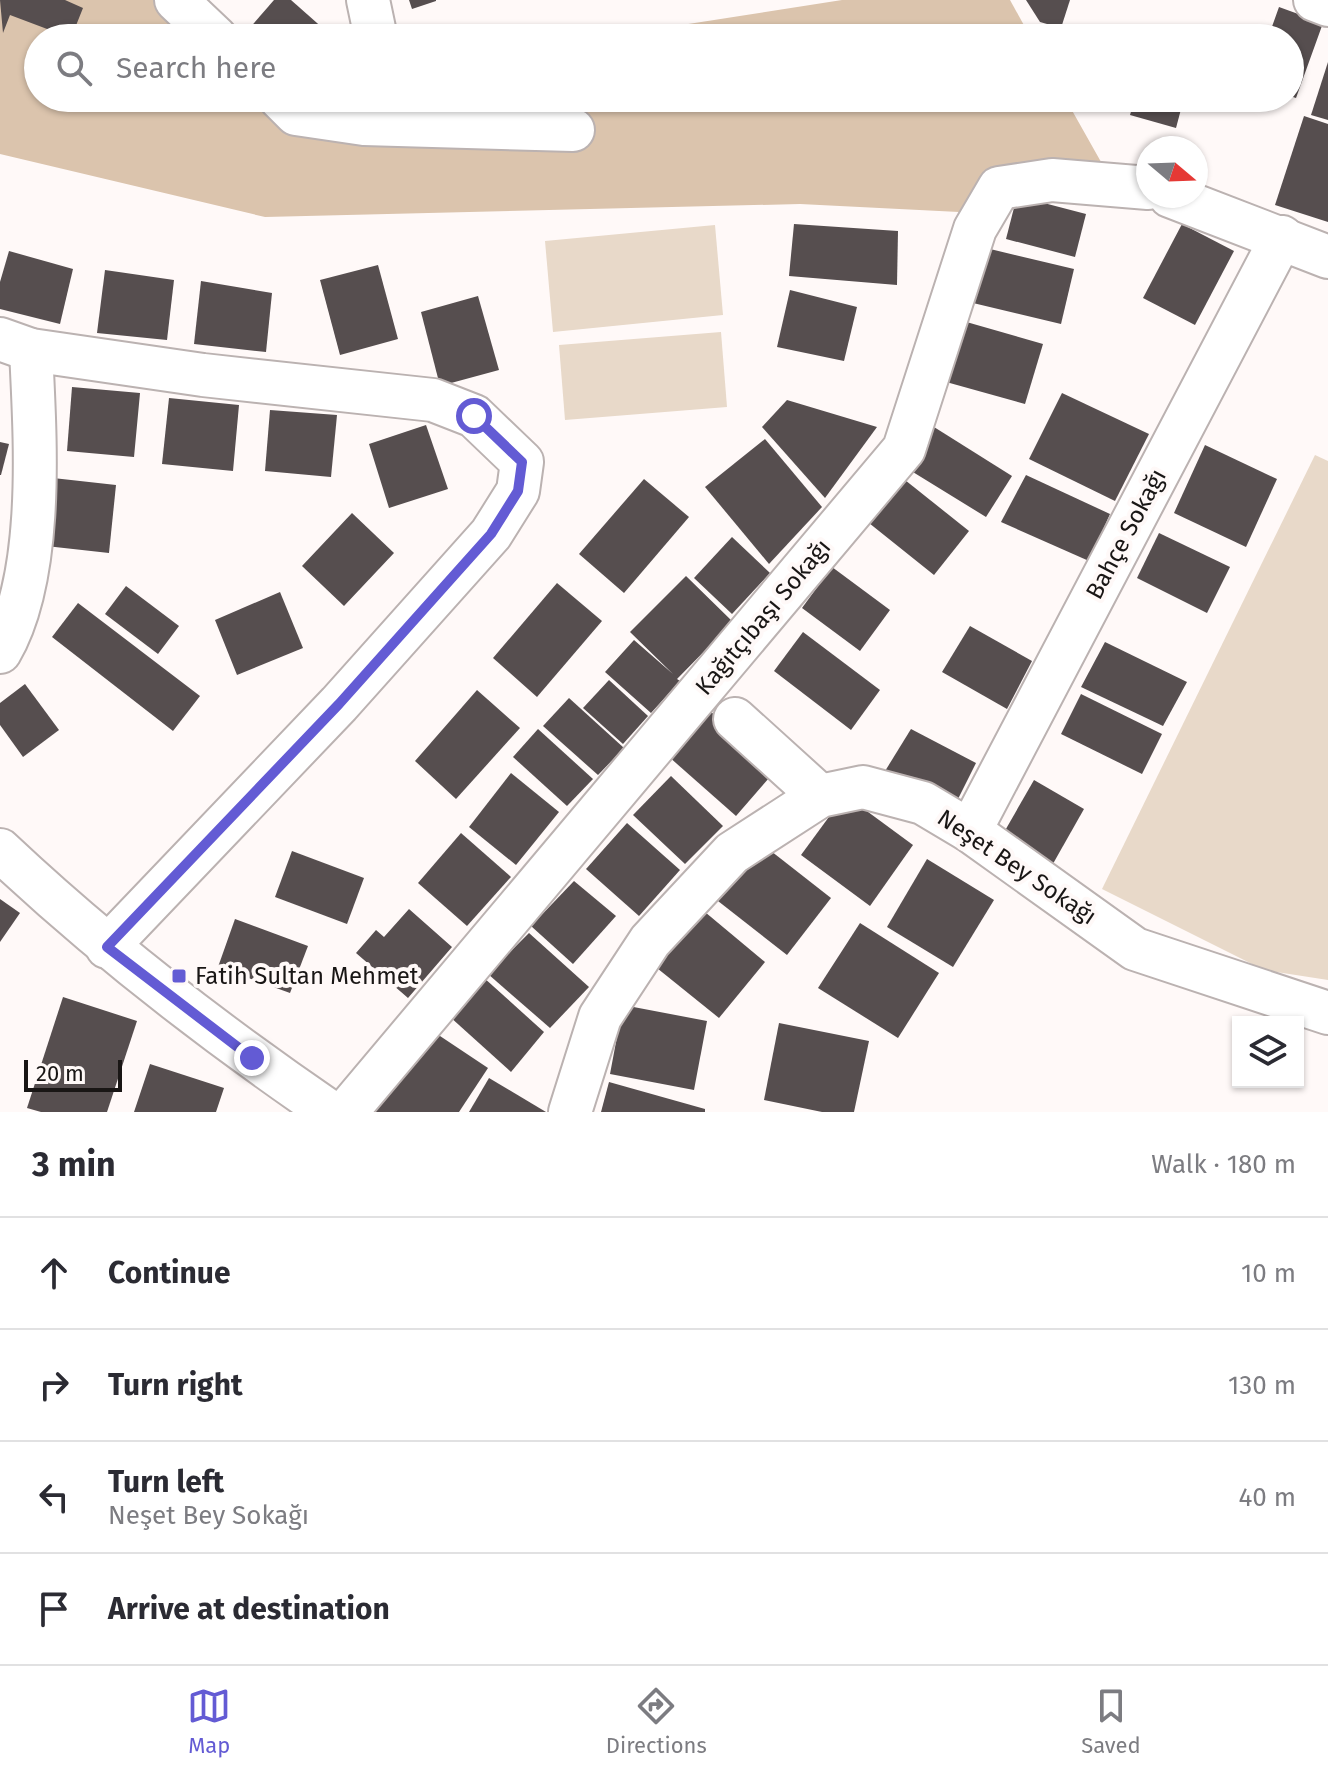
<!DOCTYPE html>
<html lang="en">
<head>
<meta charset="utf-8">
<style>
	:root { --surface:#fff; --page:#f2f2f3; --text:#2b2b33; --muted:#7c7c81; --line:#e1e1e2; --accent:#635bd4 }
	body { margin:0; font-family:"Fira Sans",sans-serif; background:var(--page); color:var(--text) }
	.controls { position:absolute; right:24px; bottom:24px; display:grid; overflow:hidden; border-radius:0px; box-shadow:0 2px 6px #0004 }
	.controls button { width:72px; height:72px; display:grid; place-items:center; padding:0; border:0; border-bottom:2px solid var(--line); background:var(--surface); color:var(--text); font:40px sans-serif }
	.compass { position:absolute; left:1136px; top:136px; width:72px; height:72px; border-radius:50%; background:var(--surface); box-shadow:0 2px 6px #0004; rotate:109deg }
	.scale { position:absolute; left:24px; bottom:20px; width:98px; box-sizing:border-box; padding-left:8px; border:4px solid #191615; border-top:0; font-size:22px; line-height:28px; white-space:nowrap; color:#191615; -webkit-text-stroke:6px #fff9f8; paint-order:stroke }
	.stop { position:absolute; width:24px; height:24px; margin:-18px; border:6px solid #635bd4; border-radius:50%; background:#fff }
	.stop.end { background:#635bd4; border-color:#fff; box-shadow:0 2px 8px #0008 }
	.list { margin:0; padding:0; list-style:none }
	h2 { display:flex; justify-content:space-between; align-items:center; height:104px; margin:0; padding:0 32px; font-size:34px }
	h2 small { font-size:26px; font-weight:400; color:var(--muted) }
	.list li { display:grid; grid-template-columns:52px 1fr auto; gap:24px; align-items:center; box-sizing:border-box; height:112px; padding:0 32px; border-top:2px solid var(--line) }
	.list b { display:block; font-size:30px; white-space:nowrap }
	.list p { margin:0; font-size:26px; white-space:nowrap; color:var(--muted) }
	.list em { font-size:26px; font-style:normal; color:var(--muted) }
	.icon { flex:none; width:44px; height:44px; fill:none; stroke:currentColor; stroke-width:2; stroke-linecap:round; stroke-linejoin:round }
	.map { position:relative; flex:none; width:1328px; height:1112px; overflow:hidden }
	.search { position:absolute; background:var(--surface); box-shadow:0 2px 6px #0004; left:24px; right:24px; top:24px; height:88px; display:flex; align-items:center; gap:20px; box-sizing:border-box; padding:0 28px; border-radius:44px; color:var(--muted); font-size:30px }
	.sheet { height:552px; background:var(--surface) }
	nav { display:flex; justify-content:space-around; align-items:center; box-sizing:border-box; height:112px; border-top:2px solid var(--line); background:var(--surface); font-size:22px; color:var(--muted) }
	nav a { display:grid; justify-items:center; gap:4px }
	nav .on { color:var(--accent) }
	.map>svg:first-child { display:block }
	.green { fill:#e8d9c9 }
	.forest { fill:#dbc4ad }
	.building { fill:#564e4f }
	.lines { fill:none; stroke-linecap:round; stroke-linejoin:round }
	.minor-casing { stroke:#bbb2b1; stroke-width:46 }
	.minor { stroke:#fff; stroke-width:42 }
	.route { stroke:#635bd4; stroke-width:10 }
	.poi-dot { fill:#635bd4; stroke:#fff9f8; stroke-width:3 }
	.labels { text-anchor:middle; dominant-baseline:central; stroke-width:8; stroke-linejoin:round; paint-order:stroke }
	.street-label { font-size:24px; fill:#191615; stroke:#fff9f8 }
	.poi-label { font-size:24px; fill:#191615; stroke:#fff9f8; text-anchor:start }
</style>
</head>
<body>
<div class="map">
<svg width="1328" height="1112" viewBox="0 0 1328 1112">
	<rect width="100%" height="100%" fill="#fff9f8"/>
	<g class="green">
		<path d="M 715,225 L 723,315 L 553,332 L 545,241 Z"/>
		<path d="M 721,332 L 727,407 L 565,420 L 559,345 Z"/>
		<path d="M 1315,455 L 1328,461 L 1328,980 L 1264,970 L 1102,889 Z"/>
	</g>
	<g class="forest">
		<path d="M 0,0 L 179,0 L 220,38 L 38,38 L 38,98 L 286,98 L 312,121 L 581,115 L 583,98 L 1065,98 L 1105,169 L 959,212 L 800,204 L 265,217 L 0,154 Z"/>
		<path d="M 842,0 L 1010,0 L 1031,38 L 598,38 Z"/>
	</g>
	<g class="building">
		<path d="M 0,0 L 65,0 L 83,8 L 71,38 L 10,15 L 3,33 Z"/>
		<path d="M 274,0 L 291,0 L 334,38 L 241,38 Z"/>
		<path d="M 409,0 L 436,0 L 436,1 L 412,9 Z"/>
		<path d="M 1026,0 L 1070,0 L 1061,28 L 1040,22 Z"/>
		<path d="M 1279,7 L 1323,23 L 1296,98 L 1290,96 L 1290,38 L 1268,38 Z"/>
		<path d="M 1328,62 L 1328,120 L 1311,115 Z"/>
		<path d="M 385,98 L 456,98 L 455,113 L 385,108 Z"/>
		<path d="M 495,98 L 565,98 L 563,120 L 493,114 Z"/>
		<path d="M 1135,98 L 1184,98 L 1176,128 L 1130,115 Z"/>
		<path d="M 1304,116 L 1328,124 L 1328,222 L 1275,205 Z"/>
		<path d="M 1017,196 L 1086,214 L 1075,257 L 1006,239 Z"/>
		<path d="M 794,224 L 898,231 L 897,285 L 789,276 Z"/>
		<path d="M 1182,224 L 1234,251 L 1195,325 L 1143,298 Z"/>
		<path d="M 986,248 L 1074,269 L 1061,324 L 973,303 Z"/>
		<path d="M 9,251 L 73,269 L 60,324 L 0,309 L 0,282 Z"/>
		<path d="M 378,265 L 398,339 L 340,355 L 320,280 Z"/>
		<path d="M 105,270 L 174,280 L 167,340 L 97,333 Z"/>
		<path d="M 201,281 L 272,293 L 266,352 L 194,344 Z"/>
		<path d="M 790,290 L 857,307 L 844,361 L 777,347 Z"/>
		<path d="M 478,296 L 499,370 L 440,386 L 421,312 Z"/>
		<path d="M 956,319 L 1043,344 L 1025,404 L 939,380 Z"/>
		<path d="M 72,387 L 140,393 L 134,457 L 67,451 Z"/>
		<path d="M 1062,393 L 1149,434 L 1115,501 L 1029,459 Z"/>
		<path d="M 169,398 L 239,405 L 233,471 L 162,464 Z"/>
		<path d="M 787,400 L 877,427 L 825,498 L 762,427 Z"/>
		<path d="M 270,410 L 337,415 L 331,477 L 265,471 Z"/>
		<path d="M 426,425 L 448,489 L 389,508 L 369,444 Z"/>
		<path d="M 934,427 L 1012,476 L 986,517 L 908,469 Z"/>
		<path d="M 765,439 L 822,507 L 769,564 L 705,487 Z"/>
		<path d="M 0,442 L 9,444 L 1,475 L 0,475 Z"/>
		<path d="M 1205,445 L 1277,479 L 1246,547 L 1174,513 Z"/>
		<path d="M 1026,475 L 1110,514 L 1089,561 L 1001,522 Z"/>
		<path d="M 53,478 L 116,485 L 109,553 L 46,546 Z"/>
		<path d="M 644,479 L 689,517 L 624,593 L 579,554 Z"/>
		<path d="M 905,480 L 969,531 L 934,575 L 869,523 Z"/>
		<path d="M 352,513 L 394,553 L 344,606 L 302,566 Z"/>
		<path d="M 1159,533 L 1230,567 L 1207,613 L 1137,578 Z"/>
		<path d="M 732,537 L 770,573 L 732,614 L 694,578 Z"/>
		<path d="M 832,567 L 890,610 L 860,651 L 802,608 Z"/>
		<path d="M 686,576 L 733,622 L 677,679 L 680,681 L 651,713 L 605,672 L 634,640 L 673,674 L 630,632 Z"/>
		<path d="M 557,583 L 602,621 L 537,697 L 493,658 Z"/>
		<path d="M 126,586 L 179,626 L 158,654 L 105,614 Z"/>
		<path d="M 280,592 L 303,648 L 237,675 L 215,620 Z"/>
		<path d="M 78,603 L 200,696 L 173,731 L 52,637 Z"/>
		<path d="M 970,626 L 1032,661 L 1007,709 L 942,672 Z"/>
		<path d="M 803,632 L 880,690 L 851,730 L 774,671 Z"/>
		<path d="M 1105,642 L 1187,682 L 1163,726 L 1081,687 Z"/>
		<path d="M 609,680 L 648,716 L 623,744 L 583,708 Z"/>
		<path d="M 25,684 L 59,730 L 23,757 L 0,725 L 0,703 Z"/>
		<path d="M 477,690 L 520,728 L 456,799 L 415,761 Z"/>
		<path d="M 1081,694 L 1162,734 L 1142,774 L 1061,734 Z"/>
		<path d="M 569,698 L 624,748 L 598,775 L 543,726 Z"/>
		<path d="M 709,710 L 776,770 L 736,816 L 668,756 Z"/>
		<path d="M 538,729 L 593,779 L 567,806 L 513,757 Z"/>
		<path d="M 911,729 L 976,763 L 952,811 L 882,776 Z"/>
		<path d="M 511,773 L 559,812 L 516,865 L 469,827 Z"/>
		<path d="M 671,776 L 723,826 L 685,864 L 633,815 Z"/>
		<path d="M 1034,780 L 1084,809 L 1050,869 L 999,841 Z"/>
		<path d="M 845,795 L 913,845 L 870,906 L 801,855 Z"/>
		<path d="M 627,823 L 680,870 L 639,916 L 586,869 Z"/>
		<path d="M 461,833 L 511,877 L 467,926 L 418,883 Z"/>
		<path d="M 762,844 L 831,898 L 787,955 L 718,901 Z"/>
		<path d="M 292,851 L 364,878 L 347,924 L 275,897 Z"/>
		<path d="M 927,859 L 994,900 L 953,967 L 887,927 Z"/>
		<path d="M 574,881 L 616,916 L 573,964 L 531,926 Z"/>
		<path d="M 0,899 L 20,913 L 0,942 Z"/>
		<path d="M 693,902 L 765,962 L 719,1018 L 647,960 Z"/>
		<path d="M 409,909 L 452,947 L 408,998 L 356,953 L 376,930 L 384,937 Z"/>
		<path d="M 235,919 L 308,946 L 290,993 L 218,967 Z"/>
		<path d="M 860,923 L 939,973 L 898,1038 L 818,988 Z"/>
		<path d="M 529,933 L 589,987 L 550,1028 L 488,974 Z"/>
		<path d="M 483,977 L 544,1032 L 511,1072 L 449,1016 Z"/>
		<path d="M 63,997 L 137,1021 L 107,1112 L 41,1112 L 27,1108 Z"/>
		<path d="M 623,1005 L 707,1021 L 694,1090 L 610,1074 Z"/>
		<path d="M 779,1023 L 869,1041 L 854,1112 L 822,1112 L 764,1100 Z"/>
		<path d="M 428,1028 L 488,1068 L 459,1112 L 373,1112 Z"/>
		<path d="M 150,1064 L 224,1088 L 216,1112 L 134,1112 Z"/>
		<path d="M 489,1078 L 546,1112 L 469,1112 Z"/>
		<path d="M 609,1082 L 705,1109 L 705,1112 L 601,1112 Z"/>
	</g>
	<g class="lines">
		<g class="minor-casing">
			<g id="minor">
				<path d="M 176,0 L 216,38"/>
				<path d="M 368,0 L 376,38"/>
				<path d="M 1315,0 L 1328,5"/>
				<path d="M 280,98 L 296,114 L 364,124 L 573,130"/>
				<path d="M 1170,196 L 1328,257"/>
				<path d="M 0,339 L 31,350 L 203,375 L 433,400 L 474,416 L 522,462 L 518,491 L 491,534 L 339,704 L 107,947"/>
				<path d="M 0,652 C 45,575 35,437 31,350"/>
				<path d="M 735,719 L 820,796"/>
				<path d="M 970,831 L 1282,237"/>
				<path d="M 0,850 C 103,947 213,1032 330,1112"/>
				<path d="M 346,1112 L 904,449 L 975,229 L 999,188 L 1052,180 L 1148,188"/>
				<path d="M 570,1112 L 600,1017 L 650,941 L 732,853 L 820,796 L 863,787 L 923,803 L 970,831 L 1135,949 L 1328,1013"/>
			</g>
		</g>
		<use href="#minor" class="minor"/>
	</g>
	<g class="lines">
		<path class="route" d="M 252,1058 L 107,947 L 339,704 L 491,534 L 518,491 L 522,462 L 474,416"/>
	</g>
	<rect class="poi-dot" x="171" y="968" width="16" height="16" rx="4"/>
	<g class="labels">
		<g class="street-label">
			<text transform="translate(1126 534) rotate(-62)">Bahçe Sokağı</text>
			<text transform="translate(763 617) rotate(-50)">Kağıtçıbaşı Sokağı</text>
			<text transform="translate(1017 867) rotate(34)">Neşet Bey Sokağı</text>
		</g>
		<g class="poi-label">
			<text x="195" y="976">Fatih Sultan Mehmet</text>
		</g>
	</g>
</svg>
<div class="controls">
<button><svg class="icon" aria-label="layers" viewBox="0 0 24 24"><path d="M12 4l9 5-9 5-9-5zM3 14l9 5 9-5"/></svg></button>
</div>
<svg class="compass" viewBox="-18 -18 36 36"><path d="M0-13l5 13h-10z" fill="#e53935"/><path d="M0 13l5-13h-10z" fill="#7c7c81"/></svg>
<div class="scale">20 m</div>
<div class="stop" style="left:474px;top:416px"></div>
<div class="stop end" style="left:252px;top:1058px"></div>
<div class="search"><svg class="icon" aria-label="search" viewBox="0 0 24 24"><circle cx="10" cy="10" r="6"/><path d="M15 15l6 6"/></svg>Search here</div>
</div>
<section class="sheet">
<h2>3 min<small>Walk · 180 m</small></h2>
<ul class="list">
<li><svg class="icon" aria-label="ahead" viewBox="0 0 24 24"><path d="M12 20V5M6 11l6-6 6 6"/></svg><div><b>Continue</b></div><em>10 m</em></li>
<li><svg class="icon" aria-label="right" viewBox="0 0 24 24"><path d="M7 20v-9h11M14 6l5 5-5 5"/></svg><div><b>Turn right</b></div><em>130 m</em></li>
<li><svg class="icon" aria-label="left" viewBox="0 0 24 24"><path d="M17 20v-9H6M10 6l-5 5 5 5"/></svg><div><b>Turn left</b><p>Neşet Bey Sokağı</p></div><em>40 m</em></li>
<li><svg class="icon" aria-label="arrive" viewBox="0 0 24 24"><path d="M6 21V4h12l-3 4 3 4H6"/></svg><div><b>Arrive at destination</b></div></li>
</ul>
</section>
<nav>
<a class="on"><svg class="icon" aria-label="map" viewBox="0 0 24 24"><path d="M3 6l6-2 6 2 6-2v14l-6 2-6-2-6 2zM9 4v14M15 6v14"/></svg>Map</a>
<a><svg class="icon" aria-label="directions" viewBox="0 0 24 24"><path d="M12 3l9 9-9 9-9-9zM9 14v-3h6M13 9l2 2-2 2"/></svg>Directions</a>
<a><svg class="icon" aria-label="saved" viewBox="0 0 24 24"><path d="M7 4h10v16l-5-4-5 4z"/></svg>Saved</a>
</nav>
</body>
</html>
